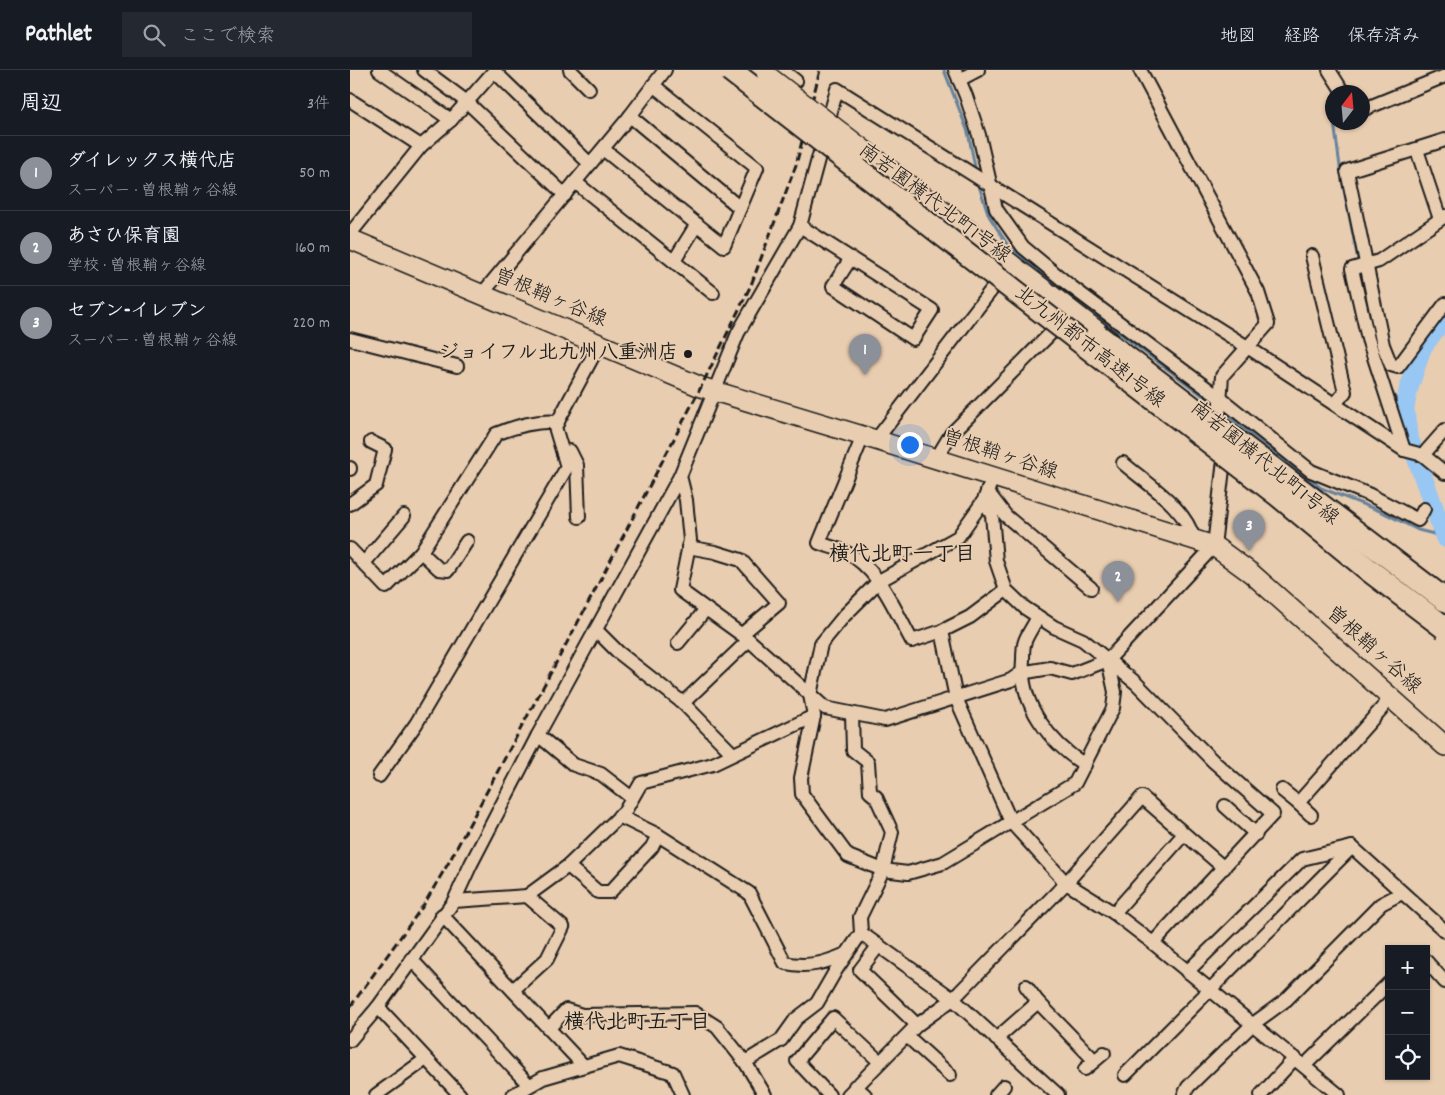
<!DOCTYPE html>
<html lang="ja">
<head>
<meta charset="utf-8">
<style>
	:root { --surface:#171b24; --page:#242831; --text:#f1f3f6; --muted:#9ea1a6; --line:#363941; --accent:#8c9099 }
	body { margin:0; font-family:Dekko,"Klee One",sans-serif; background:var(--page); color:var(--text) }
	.controls { position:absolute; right:15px; bottom:15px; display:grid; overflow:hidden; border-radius:0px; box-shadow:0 1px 4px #0004 }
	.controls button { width:45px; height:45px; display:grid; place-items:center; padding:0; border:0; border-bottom:1px solid var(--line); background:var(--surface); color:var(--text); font:25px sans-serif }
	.compass { position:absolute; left:975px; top:15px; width:45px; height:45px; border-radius:50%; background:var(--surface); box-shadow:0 1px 4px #0004; rotate:16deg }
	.you { position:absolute; left:559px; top:374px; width:18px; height:18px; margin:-12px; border:4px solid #fff; border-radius:50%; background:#1a73e8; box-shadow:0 0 0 8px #1a73e833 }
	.badge { display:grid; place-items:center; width:32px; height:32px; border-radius:50%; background:var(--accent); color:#fff; font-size:16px; font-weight:700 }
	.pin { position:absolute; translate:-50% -41px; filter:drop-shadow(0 1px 2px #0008) }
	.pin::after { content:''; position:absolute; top:26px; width:18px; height:15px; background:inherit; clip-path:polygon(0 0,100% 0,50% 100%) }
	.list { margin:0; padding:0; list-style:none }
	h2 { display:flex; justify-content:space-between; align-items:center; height:65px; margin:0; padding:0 20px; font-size:21px }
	h2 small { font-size:16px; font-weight:400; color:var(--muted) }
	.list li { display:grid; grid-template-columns:32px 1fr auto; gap:15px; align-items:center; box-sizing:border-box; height:75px; padding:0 20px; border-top:1px solid var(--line) }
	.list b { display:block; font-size:19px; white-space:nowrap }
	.list p { margin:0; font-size:16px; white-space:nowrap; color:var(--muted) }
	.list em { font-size:16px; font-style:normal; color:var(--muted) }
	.icon { flex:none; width:28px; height:28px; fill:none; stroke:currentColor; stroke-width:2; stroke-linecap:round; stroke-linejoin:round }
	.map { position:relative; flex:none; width:1095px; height:1025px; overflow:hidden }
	header { display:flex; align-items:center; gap:30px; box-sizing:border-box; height:70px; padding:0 25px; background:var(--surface); border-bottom:1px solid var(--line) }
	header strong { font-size:24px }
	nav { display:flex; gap:28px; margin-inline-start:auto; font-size:18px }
	.search { width:350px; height:45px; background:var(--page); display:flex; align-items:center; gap:12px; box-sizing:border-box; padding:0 18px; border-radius:0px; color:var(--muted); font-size:19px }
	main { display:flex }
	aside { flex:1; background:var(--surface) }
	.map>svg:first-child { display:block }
	.water { fill:#98c7f3; stroke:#66839d }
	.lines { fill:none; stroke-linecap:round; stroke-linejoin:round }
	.stream { stroke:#66839d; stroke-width:3 }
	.river { stroke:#98c7f3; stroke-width:19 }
	.street-casing { stroke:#1c1c1c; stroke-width:16 }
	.secondary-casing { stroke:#1c1c1c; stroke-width:21 }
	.primary-casing { stroke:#1c1c1c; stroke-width:22 }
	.street { stroke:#e9cdb0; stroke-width:12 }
	.secondary { stroke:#e9cdb0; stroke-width:18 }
	.primary { stroke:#e9cdb0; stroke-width:19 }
	.rail { stroke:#1c1c1c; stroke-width:3; stroke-dasharray:8 4; stroke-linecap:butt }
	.secondary-bridge-casing { stroke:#1c1c1c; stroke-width:21; stroke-linecap:butt }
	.highway-bridge-casing { stroke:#1c1c1c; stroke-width:26; stroke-linecap:butt }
	.secondary-bridge { stroke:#e9cdb0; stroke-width:18 }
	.highway-bridge { stroke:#e9cdb0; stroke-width:22 }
	.poi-dot { fill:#1c1c1c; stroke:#e9cdb0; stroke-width:2 }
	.labels { text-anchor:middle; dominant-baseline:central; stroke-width:4; stroke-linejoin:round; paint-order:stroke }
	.street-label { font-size:20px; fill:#1c1c1c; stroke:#e9cdb0 }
	.poi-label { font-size:20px; font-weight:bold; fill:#1c1c1c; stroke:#e9cdb0; text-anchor:end }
	.neighbourhood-label { font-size:21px; font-weight:bold; fill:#1c1c1c; stroke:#e9cdb0 }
</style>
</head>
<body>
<header>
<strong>Pathlet</strong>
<div class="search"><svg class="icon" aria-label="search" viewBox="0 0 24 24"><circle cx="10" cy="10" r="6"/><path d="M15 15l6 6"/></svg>ここで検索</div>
<nav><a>地図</a><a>経路</a><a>保存済み</a></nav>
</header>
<main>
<aside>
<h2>周辺<small>3件</small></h2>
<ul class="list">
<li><span class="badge">1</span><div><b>ダイレックス横代店</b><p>スーパー · 曽根鞘ヶ谷線</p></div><em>50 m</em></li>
<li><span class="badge">2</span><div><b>あさひ保育園</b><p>学校 · 曽根鞘ヶ谷線</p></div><em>160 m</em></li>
<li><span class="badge">3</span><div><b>セブン-イレブン</b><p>スーパー · 曽根鞘ヶ谷線</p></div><em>220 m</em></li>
</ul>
</aside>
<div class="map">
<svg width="1095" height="1025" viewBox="0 0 1095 1025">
	<rect width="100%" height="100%" fill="#e9cdb0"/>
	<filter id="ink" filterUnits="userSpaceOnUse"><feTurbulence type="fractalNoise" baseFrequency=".02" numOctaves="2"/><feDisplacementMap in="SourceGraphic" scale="10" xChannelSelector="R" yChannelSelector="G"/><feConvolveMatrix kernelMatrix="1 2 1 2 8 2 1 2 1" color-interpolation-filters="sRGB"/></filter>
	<g filter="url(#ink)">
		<path class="water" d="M 1086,444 L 1093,444 L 1095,447 L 1095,478 L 1082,463 Z"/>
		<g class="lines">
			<g class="stream">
				<path d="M 594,0 L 618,62 L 626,102"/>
				<path d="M 984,52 L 991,104"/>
				<path d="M 992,110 L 1009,195"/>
				<path d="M 628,113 L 639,146 L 659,177 L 741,242 L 867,336"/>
				<path d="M 1010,201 L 1027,278"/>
				<path d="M 1040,319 L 1055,343"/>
				<path d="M 873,342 L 971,418 L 1030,441 L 1068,460 L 1084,464"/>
			</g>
			<path class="river" d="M 1095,247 L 1072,278 L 1058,321 L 1055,339 L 1058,365 L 1095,468"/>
			<g class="street-casing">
				<g id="street">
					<path d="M 29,0 L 101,50"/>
					<path d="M 74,0 L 117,32 L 215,125"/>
					<path d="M 220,0 L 239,19"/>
					<path d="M 432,0 L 446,11"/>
					<path d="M 605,0 L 616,26 L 629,65 L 646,139 L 673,177 L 719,215 L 870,328 L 961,401 L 1020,425 L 1068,450 L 1074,439"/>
					<path d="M 790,0 L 908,222 L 918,254 L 872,306 L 868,358"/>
					<path d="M 979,0 L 993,22"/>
					<path d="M 144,1 L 240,94"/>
					<path d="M 609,10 L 628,0"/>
					<path d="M 0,30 L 71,76"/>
					<path d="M 1012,40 L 1095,6"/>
					<path d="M 280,46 L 390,138"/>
					<path d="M 1095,70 L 997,101 L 1033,275 L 1041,295 L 1048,297 L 1095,234"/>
					<path d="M 253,79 L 374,176 L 407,98 L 303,15"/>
					<path d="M 1067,80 L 1090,149"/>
					<path d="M 225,112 L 363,223"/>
					<path d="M 450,156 L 582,240 L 563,269 L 483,216 L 501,188"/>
					<path d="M 0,164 L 71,76 L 101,50 L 145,0"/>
					<path d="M 962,186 L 995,322 L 985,334"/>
					<path d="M 324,191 L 347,154"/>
					<path d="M 132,224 L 280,46 L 315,0"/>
					<path d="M 0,269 L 107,296"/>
					<path d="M 513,366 L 469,473 C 477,476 487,478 495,482 C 529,497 545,541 562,571 L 592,561 L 606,628 L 661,752 L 716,813 L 764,843 L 803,873 L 989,1025"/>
					<path d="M 526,370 L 649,210"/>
					<path d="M 1054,380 L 1018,269 L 1002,199 L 1029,191 L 1095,146"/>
					<path d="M 213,384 L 220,381 L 227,395 L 229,447"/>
					<path d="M 1073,385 L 1095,360"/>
					<path d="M 586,389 L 601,364 L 708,256"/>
					<path d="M 773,393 C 797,414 836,437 844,470"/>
					<path d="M 0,399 L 0,398"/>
					<path d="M 330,406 L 336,430 L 340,470 L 330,520 L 399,570 L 475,638 L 535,650 L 661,610 L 671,603 L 700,598 L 722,604 L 758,590 L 864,476 L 874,390 L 872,380"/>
					<path d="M 643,407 L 634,430 L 608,467 L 529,511 L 494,546 L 471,574 L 460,625 L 464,646 L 451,708 L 452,724 L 498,786 L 533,800 L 558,803 L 593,793 L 725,713 L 763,638 L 765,622 L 758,590"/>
					<path d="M 637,421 L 656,446 L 741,518"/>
					<path d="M 634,430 L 642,445 L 646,491 L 656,520 L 675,538 L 704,557 L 733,570 L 786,613 L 863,691 L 923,744 L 803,873"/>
					<path d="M 0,434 L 26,415 L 35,379 L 21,372"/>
					<path d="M 338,477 L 365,482 L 391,490 L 429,533 L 392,564"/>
					<path d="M 0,479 L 36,517 L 71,482 L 146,364 C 166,356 186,350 208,352"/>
					<path d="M 71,482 L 89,499 L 98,500 L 117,471"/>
					<path d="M 14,493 L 54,446"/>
					<path d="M 688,547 C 684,555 678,563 675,571 C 673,576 673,584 673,590 C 669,634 700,673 735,695"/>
					<path d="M 246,560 L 268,582 L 333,633 L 383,684"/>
					<path d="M 592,561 L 620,547 L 656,520"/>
					<path d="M 328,573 L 356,539"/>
					<path d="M 333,633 L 399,570"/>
					<path d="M 188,665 L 224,695 L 251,704 L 282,728"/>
					<path d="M 29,706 L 66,654 L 217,397 L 205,357 L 249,275"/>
					<path d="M 932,720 L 948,733"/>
					<path d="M 875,736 L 906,764"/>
					<path d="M 961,745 L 948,733 L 1041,628"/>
					<path d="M 269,746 L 308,765 L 399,823 L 435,893 C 458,898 475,893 496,884"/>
					<path d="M 218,796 L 248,822 L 260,822 L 302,777 L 308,765"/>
					<path d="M 104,831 L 177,826 L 218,796 L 275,741 L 291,713 L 363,694 L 464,646"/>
					<path d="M 764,843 L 834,764"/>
					<path d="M 92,845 L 233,995"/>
					<path d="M 511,863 L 603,929 L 708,1025"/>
					<path d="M 529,875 L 510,900 L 567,955"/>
					<path d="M 61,889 L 179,1015"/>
					<path d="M 1076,891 L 1095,912"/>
					<path d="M 837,902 L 952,789 L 1002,777"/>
					<path d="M 676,916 L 688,932"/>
					<path d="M 163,920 L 197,889 L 213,857 L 177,826"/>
					<path d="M 28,937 L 110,1025"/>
					<path d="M 199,958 L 216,940 L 232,945 L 345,943 L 367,957 L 395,992"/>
					<path d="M 557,966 L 600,1005"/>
					<path d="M 646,969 L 688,932 L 744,990"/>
					<path d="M 0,970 L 28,937 L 104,831 L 121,794 L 188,665 L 330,406 L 388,263 L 450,156 L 487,19 L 899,278 L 1054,380 L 1073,385 L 1095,403"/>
					<path d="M 954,996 L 1039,913"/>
					<path d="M 735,999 L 754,983"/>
					<path d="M 775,1005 L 1002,777 L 1095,861"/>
					<path d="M 505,1016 L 515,1025"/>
					<path d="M 26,1025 L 76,989"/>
					<path d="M 163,1025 L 193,1008 L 269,986 L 323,1003 L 333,1025"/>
					<path d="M 415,1025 L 395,992 L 431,970 L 446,949 L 467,933 L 486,900 L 511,863 L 510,847 L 533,800 L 542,762 L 526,727 L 520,722 L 518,692 L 503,680 L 502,644"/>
					<path d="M 479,1025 L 447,991 L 483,948 L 530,992"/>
					<path d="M 498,1025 L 567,955 L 603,929 L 716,813 L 792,727 L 874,798"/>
					<path d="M 646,1025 L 654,1016"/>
					<path d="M 834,1025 L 838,1017 L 903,954 L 936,930 L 1031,834 L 1052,823"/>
					<path d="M 911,1025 L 945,988"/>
				</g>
			</g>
			<g class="secondary-casing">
				<path id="secondary" d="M 516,81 L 760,270"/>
			</g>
			<g class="primary-casing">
				<path id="primary" d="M 0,169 L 351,317 L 526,370 L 864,476 L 901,503 L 1095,676"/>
			</g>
			<use href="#street" class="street"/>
			<use href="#secondary" class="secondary"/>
			<use href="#primary" class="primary"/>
			<path class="rail" d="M 0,937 L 73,836 L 99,792 L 242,526 L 351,317 L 401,215 L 446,95 L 470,0"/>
			<g class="secondary-bridge-casing">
				<path id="secondary-bridge" d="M 416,4 L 516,81"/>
			</g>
			<g class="highway-bridge-casing">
				<g id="highway-bridge">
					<path d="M 380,0 L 928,425 L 1020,501 L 1095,558"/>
					<path d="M 747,265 L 1095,530"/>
				</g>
			</g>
			<use href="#secondary-bridge" class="secondary-bridge"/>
			<use href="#highway-bridge" class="highway-bridge"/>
		</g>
	</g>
	<circle class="poi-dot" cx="338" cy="284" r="5"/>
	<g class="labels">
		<g class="street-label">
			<text transform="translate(584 134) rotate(37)">南若園横代北町1号線</text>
			<text transform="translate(200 229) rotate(23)">曽根鞘ヶ谷線</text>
			<text transform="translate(739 278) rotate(38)">北九州都市高速1号線</text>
			<text transform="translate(650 386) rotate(18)">曽根鞘ヶ谷線</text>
			<text transform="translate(914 394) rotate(39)">南若園横代北町1号線</text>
			<text transform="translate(1023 581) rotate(42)">曽根鞘ヶ谷線</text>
		</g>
		<g class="poi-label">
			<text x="328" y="284">ジョイフル北九州八重洲店</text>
		</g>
		<g class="neighbourhood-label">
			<text x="552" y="486">横代北町一丁目</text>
			<text x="287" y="954">横代北町五丁目</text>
		</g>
	</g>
</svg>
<div class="controls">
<button>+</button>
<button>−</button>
<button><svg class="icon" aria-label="locate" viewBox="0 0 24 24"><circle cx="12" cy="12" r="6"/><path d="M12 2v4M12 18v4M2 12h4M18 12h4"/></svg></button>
</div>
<svg class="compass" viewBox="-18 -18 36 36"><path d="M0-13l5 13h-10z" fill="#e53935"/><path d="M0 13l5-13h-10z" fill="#9ea1a6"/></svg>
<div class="you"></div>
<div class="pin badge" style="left:515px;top:305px">1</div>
<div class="pin badge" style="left:768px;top:532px">2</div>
<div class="pin badge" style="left:899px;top:481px">3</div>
</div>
</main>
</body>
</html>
